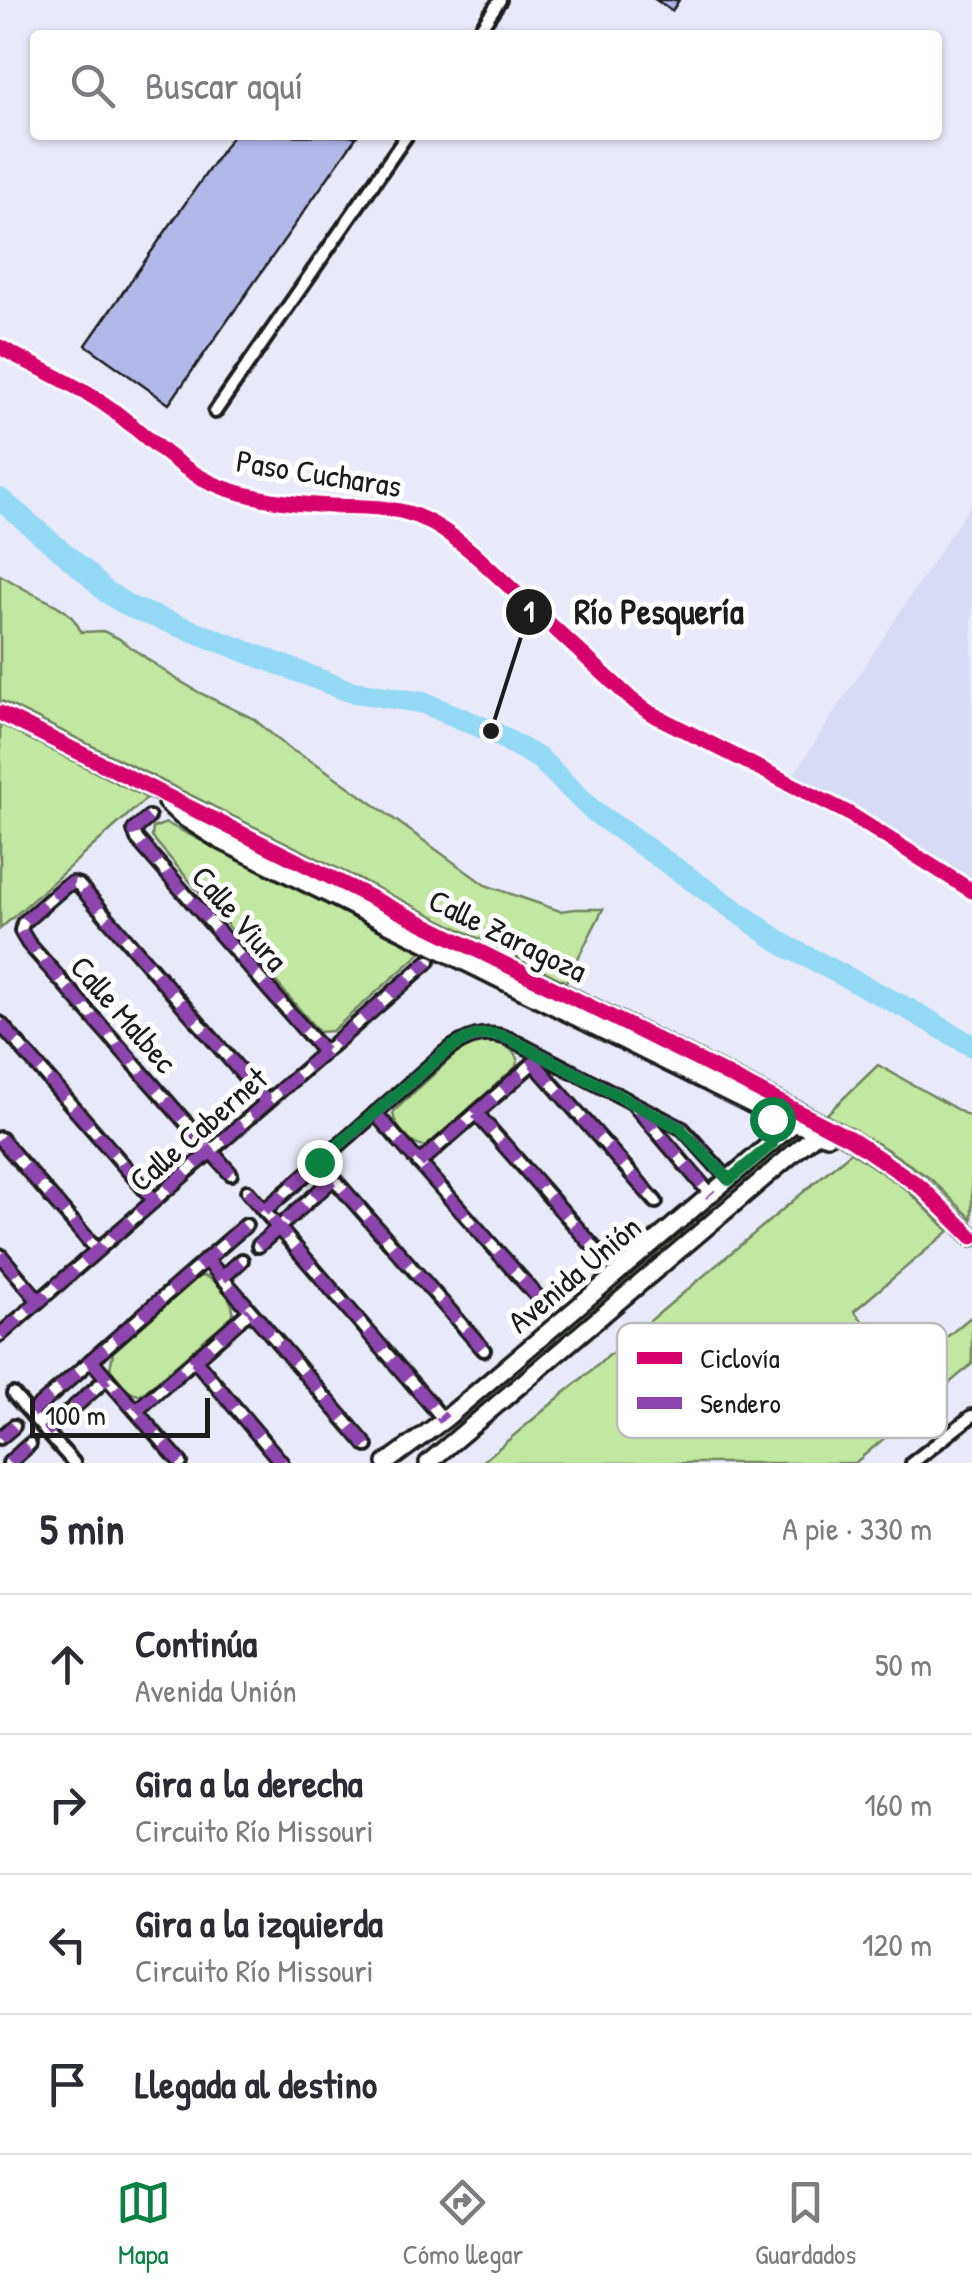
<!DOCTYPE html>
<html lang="es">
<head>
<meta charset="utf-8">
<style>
	:root { --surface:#fff; --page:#f2f2f3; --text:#2b2b33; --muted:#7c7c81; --line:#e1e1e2; --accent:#0b8043 }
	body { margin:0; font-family:"Patrick Hand",sans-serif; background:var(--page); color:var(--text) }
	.scale { position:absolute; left:30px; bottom:25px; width:180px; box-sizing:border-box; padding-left:10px; border:5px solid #1c1c1c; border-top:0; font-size:28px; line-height:35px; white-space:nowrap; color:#1c1c1c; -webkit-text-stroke:8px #fff; paint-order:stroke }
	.stop { position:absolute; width:30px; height:30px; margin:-22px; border:8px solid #0b8043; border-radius:50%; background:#fff }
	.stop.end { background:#0b8043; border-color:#fff; box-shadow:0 2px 10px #0008 }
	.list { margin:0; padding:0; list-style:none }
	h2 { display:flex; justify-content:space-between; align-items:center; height:130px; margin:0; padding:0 40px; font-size:42px }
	h2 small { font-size:32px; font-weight:400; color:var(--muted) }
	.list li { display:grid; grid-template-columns:65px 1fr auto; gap:30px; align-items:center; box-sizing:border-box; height:140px; padding:0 40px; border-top:2px solid var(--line) }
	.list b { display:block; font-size:38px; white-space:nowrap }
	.list p { margin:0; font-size:32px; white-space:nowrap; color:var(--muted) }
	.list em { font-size:32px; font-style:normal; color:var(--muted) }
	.icon { flex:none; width:55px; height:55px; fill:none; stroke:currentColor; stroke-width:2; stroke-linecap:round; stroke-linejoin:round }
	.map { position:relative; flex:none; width:972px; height:1463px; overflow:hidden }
	.search { position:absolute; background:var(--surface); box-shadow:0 2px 8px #0004; left:30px; right:30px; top:30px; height:110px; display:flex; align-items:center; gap:25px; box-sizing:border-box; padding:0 35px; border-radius:10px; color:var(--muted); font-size:38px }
	.sheet { height:690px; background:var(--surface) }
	nav { display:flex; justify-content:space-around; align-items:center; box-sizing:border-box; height:140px; border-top:2px solid var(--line); background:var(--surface); font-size:28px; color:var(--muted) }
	nav a { display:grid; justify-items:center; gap:5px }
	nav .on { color:var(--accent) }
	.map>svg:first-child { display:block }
	.built { fill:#d8dbf4 }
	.green { fill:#c2e7a1; stroke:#6f825e; stroke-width:2.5 }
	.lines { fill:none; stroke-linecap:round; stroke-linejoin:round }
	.river { stroke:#93d8f5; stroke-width:22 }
	.building { fill:#b2b9ea; stroke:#1c1c1c; stroke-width:2.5 }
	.street-casing { stroke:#1c1c1c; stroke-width:18 }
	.secondary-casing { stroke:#1c1c1c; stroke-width:22 }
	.street { stroke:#fff; stroke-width:10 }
	.secondary { stroke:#fff; stroke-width:15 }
	.quiet { stroke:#8e44ad; stroke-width:12; stroke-dasharray:25 12; stroke-linecap:butt }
	.cycleway-casing { stroke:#fff; stroke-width:21 }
	.cycleway { stroke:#d6006c; stroke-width:15 }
	.route { stroke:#0b8043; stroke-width:12 }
	.labels { text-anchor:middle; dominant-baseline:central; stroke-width:10; stroke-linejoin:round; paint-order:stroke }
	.street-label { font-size:32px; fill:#1c1c1c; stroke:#fff }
	.key { fill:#fff; stroke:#bbb; stroke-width:2.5 }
	.key-label { font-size:28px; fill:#1c1c1c }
	.leader { fill:none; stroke:#1c1c1c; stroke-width:4 }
	.callout-dot { fill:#1c1c1c; stroke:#fff; stroke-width:4 }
	.mark-label { font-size:30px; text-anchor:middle; font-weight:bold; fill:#fff }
	.callout-label { font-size:35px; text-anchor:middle; font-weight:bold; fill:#1c1c1c; stroke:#fff; stroke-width:10; stroke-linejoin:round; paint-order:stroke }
</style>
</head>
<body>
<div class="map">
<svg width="972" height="1463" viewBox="0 0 972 1463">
	<rect width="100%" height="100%" fill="#e8eaf9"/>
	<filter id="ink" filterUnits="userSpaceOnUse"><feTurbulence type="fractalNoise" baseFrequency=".01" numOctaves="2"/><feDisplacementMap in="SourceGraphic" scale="20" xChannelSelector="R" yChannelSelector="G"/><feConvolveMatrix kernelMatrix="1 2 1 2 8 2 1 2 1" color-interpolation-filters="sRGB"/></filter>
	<g filter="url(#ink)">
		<path class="built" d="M 972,502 L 972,886 L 794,774 Z"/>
		<g class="green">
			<path d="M 0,575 C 10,580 20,587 30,592 C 51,603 71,608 81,632 L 103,631 L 118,638 L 170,675 L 200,693 L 254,719 L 288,748 L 320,766 L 369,801 L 485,885 L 560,911 L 576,909 L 603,909 L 566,982 L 0,700 Z"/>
			<path d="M 0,724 L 147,798 L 0,929 Z"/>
			<path d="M 166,823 L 422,952 L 332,1031 L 319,1032 L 152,837 L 153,828 Z"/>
			<path d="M 485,1041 C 498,1042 512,1047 518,1059 L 516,1067 L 426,1147 C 411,1146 396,1129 393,1114 L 395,1110 L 461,1049 L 473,1043 Z"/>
			<path d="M 878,1065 L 972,1118 L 972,1219 L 931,1179 L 885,1148 L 826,1115 Z"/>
			<path d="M 793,1134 L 798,1134 L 798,1139 L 749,1182 L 744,1181 L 743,1177 Z"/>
			<path d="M 851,1152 L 906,1189 L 949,1231 L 854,1311 L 906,1371 L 972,1316 L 972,1364 L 855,1463 L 481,1463 Z"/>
			<path d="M 708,1209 L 710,1215 L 463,1423 L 457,1422 L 457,1419 Z"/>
			<path d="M 205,1276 C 219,1282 235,1300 233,1315 L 146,1391 L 138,1395 L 130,1392 L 110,1369 L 113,1352 L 198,1277 Z"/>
		</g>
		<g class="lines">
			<path class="river" d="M 0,499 L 85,571 L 105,591 L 130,607 L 349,691 L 424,703 L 491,731 L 540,759 L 592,810 L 786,946 L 914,1012 L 972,1046"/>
		</g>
		<g class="building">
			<path d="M 656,0 L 679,0 L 672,11 Z"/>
			<path d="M 233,135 L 357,136 L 169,404 L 86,345 Z"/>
		</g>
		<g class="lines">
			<g class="street-casing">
				<g id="street">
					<path d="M 476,35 L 500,0"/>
					<path d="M 0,347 C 35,367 74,383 107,406 C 142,431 173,465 212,483 C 248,499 293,504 332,506 C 357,507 383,506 408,513 C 433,521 453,536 473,553 L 631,699 L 650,713 L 848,813 L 972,891"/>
					<path d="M 215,412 L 407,135"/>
					<path d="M 149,817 L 134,830 L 137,839 L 324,1052"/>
					<path d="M 0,1023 L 154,1200"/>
					<path d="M 534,1063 L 656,1202"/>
					<path d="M 635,1106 L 711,1195"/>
					<path d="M 375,1113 L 542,1302"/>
					<path d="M 476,1113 L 599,1253"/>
					<path d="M 0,1138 L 97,1250"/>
					<path d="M 319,1162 L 484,1350"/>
					<path d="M 419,1163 L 539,1058"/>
					<path d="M 231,1174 L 28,943 L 21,931 L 23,923 L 64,887 L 72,883 L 79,885 L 267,1102"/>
					<path d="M 247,1191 L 444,1420"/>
					<path d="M 264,1211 L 444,1053 C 465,1037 485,1029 510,1039 L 683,1129 L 729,1180"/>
					<path d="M 258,1246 L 333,1179"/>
					<path d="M 0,1255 L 39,1301"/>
					<path d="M 206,1259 L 367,1446"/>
					<path d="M 222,1278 L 242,1260"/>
					<path d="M 0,1335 L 429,961"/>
					<path d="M 91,1360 L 181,1463"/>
					<path d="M 195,1360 L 282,1463"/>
					<path d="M 13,1394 L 74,1463"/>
					<path d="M 136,1411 L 250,1311"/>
					<path d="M 31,1413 L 246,1225"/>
					<path d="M 46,1432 L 107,1378"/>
					<path d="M 0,1438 L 14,1426"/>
					<path d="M 9,1463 L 30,1444"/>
					<path d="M 912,1463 L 972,1416"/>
				</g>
			</g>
			<g class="secondary-casing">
				<g id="secondary">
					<path d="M 0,713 L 720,1071 L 851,1139 L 921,1187 L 972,1237"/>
					<path d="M 166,802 L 181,816 L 219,840 L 767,1112 L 827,1136"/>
					<path d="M 386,1463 L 444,1420 L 798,1120"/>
					<path d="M 428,1463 L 822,1129"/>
				</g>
			</g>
			<use href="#street" class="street"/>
			<use href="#secondary" class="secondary"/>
			<g class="quiet">
				<path d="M 149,817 L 134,830 L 137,839 L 324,1052"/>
				<path d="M 0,1023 L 154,1200"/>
				<path d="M 534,1063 L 656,1202"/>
				<path d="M 638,1109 L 711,1195"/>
				<path d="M 375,1113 L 542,1302"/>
				<path d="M 476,1113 L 599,1253"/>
				<path d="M 0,1138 L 97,1250"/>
				<path d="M 319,1162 L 484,1350"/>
				<path d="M 419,1163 L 540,1058"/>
				<path d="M 231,1174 L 28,943 L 21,931 L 23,923 L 64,887 L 72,883 L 79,885 L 267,1102"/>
				<path d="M 247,1191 L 444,1420"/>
				<path d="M 264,1211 L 444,1053 C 465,1037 485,1029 510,1039 L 683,1129 L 729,1180"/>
				<path d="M 258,1246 L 333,1179"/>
				<path d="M 0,1255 L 39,1301"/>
				<path d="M 206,1259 L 367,1446"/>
				<path d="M 222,1278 L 242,1260"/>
				<path d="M 0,1335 L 429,961"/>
				<path d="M 91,1360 L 181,1463"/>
				<path d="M 195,1360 L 282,1463"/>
				<path d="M 136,1411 L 250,1311"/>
				<path d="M 31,1413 L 246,1225"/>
				<path d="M 46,1432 L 107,1378"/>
				<path d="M 0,1438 L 14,1426"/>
				<path d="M 9,1463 L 30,1444"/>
			</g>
			<g class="cycleway-casing">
				<g id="cycleway">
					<path d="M 0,347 C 35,367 74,383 107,406 C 142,431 173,465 212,483 C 248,499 293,504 332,506 C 357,507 383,506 408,513 C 433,521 453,536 473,553 L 631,699 L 650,713 L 848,813 L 972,891"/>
					<path d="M 0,713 L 720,1071 L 851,1139 L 921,1187 L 972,1237"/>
				</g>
			</g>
			<use href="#cycleway" class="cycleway"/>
		</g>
	</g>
	<g class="lines" filter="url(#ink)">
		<path class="route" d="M 319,1162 L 444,1053 C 465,1037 485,1028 510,1039 L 680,1128 L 729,1180 L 772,1144 L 774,1136 L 772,1119"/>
	</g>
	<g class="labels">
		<g class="street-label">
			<text transform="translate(319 473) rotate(9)">Paso Cucharas</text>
			<text transform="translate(240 918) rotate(49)">Calle Viura</text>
			<text transform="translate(508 935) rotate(26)">Calle Zaragoza</text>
			<text transform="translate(124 1014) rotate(49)">Calle Malbec</text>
			<text transform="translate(198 1129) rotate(-41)">Calle Cabernet</text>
			<text transform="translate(574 1274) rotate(-40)">Avenida Unión</text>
		</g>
	</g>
	<rect x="617" y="1323" width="330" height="115" rx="15" class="key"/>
	<rect x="637" y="1352" width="45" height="12" fill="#d6006c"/>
	<rect x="637" y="1397" width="45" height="12" fill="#8e44ad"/>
	<g class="key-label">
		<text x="700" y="1368">Ciclovía</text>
		<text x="700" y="1413">Sendero</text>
	</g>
	<path class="leader" d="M491 731L529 612"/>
	<g class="callout-dot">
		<circle cx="491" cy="731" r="10"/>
		<circle cx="529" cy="612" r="25"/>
	</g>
	<g class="mark-label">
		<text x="529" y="622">1</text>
	</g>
	<g class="callout-label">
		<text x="659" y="624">Río Pesquería</text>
	</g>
</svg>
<div class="scale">100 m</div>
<div class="stop" style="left:772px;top:1119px"></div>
<div class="stop end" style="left:319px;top:1162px"></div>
<div class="search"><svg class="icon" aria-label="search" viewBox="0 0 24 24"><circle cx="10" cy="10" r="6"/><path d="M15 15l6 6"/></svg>Buscar aquí</div>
</div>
<section class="sheet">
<h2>5 min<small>A pie · 330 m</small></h2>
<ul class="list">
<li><svg class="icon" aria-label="ahead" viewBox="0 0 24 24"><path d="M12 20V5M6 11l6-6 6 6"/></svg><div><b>Continúa</b><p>Avenida Unión</p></div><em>50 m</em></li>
<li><svg class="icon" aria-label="right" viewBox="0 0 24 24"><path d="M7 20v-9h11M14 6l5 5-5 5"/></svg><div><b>Gira a la derecha</b><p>Circuito Río Missouri</p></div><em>160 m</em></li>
<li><svg class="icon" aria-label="left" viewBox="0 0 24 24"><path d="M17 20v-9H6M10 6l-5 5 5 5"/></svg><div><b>Gira a la izquierda</b><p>Circuito Río Missouri</p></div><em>120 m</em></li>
<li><svg class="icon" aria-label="arrive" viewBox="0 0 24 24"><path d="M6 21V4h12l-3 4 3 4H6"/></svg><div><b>Llegada al destino</b></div></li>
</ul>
</section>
<nav>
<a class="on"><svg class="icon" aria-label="map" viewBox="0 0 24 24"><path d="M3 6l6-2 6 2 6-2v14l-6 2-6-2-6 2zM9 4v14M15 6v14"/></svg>Mapa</a>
<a><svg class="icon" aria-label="directions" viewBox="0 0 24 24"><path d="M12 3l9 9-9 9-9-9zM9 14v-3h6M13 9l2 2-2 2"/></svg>Cómo llegar</a>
<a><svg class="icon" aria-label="saved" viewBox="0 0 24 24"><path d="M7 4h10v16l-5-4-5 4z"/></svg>Guardados</a>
</nav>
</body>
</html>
